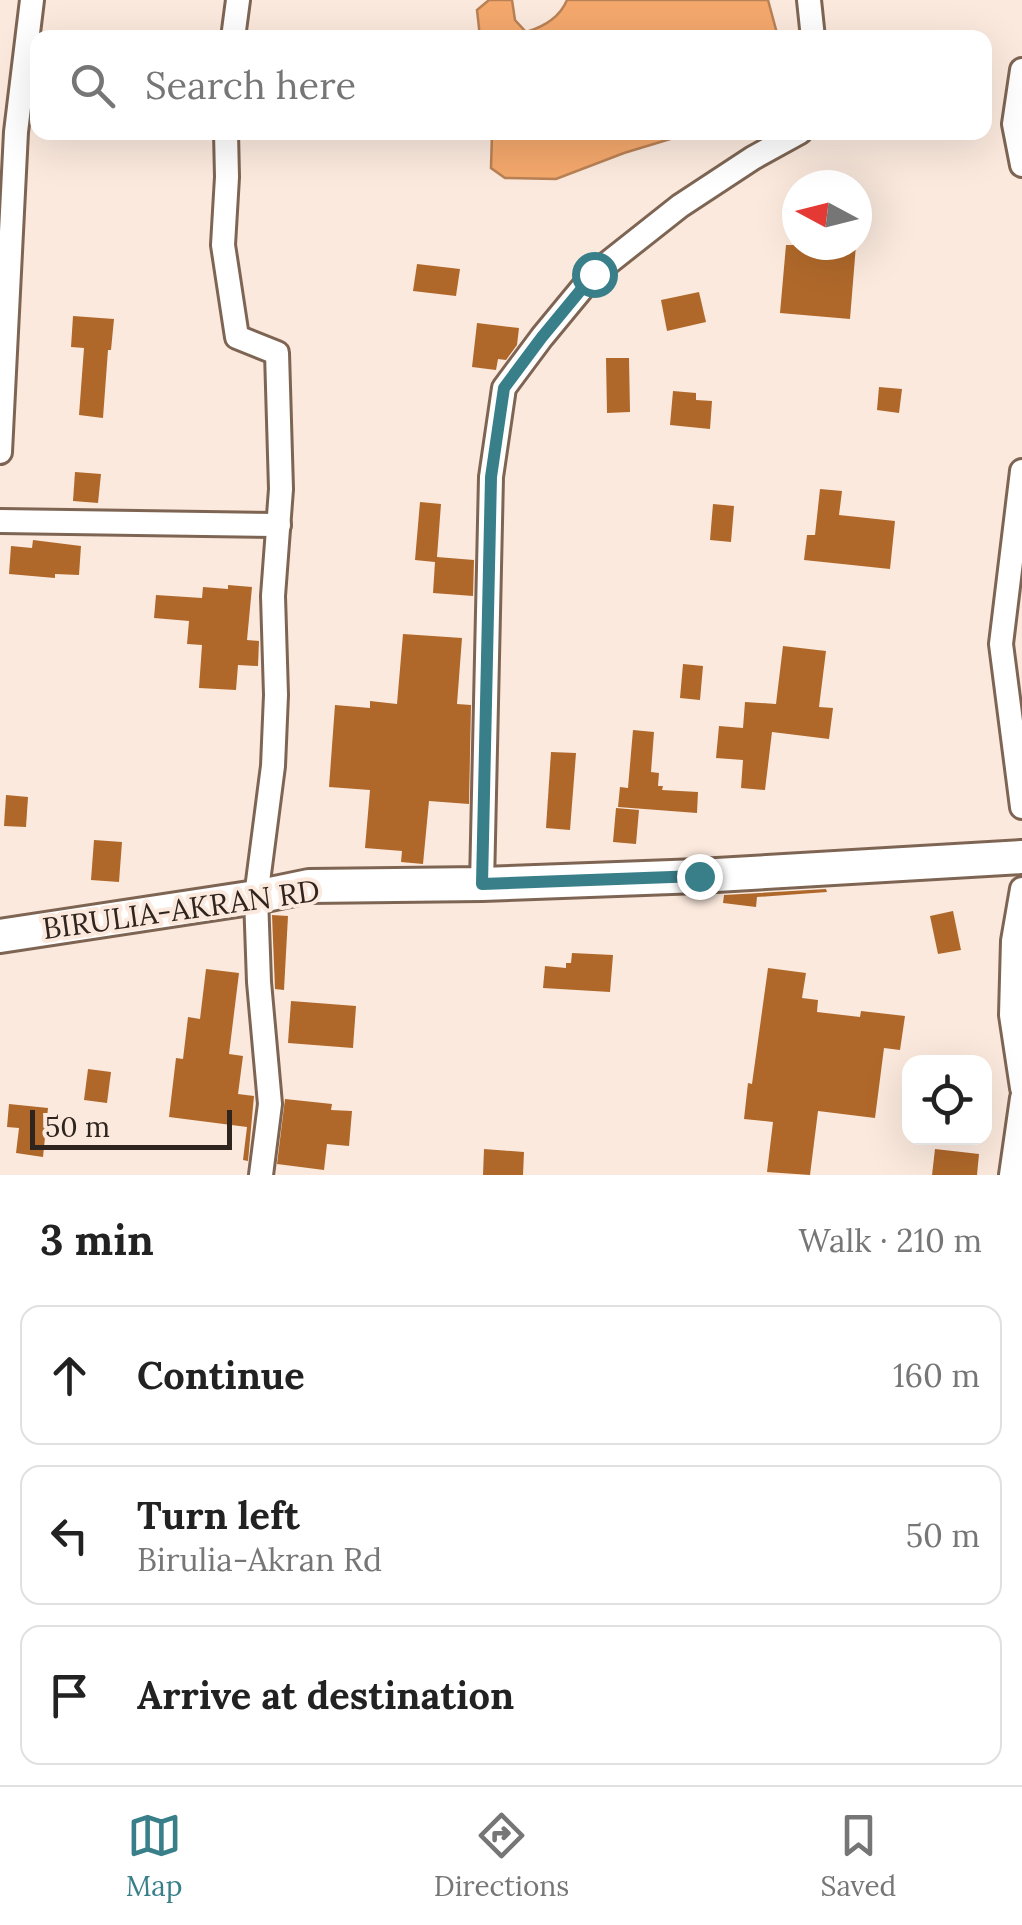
<!DOCTYPE html>
<html lang="en">
<head>
<meta charset="utf-8">
<style>
	:root { --surface:#fff; --page:#f6f6f6; --text:#222; --muted:#767676; --line:#e0e0e0; --accent:#397f8a }
	body { margin:0; font-family:Lora,serif; background:var(--page); color:var(--text) }
	.controls { position:absolute; right:30px; bottom:30px; display:grid; overflow:hidden; border-radius:20px; box-shadow:0 10px 40px #0002 }
	.controls button { width:90px; height:90px; display:grid; place-items:center; padding:0; border:0; border-bottom:2px solid var(--line); background:var(--surface); color:var(--text); font:50px sans-serif }
	.compass { position:absolute; left:782px; top:170px; width:90px; height:90px; border-radius:50%; background:var(--surface); box-shadow:0 10px 40px #0002; rotate:277deg }
	.scale { position:absolute; left:30px; bottom:25px; width:202px; box-sizing:border-box; padding-left:10px; border:5px solid #30251e; border-top:0; font-size:28px; line-height:35px; white-space:nowrap; color:#30251e; -webkit-text-stroke:8px #fbe9dd; paint-order:stroke }
	.stop { position:absolute; width:30px; height:30px; margin:-22px; border:8px solid #397f8a; border-radius:50%; background:#fff }
	.stop.end { background:#397f8a; border-color:#fff; box-shadow:0 2px 10px #0008 }
	.list { margin:0; padding:0; list-style:none }
	h2 { display:flex; justify-content:space-between; align-items:center; height:130px; margin:0; padding:0 40px; font-size:42px }
	h2 small { font-size:32px; font-weight:400; color:var(--muted) }
	.list li { display:grid; grid-template-columns:65px 1fr auto; gap:30px; align-items:center; box-sizing:border-box; height:140px; margin:0 20px 20px; padding:0 20px; border:2px solid var(--line); border-radius:20px }
	.list b { display:block; font-size:38px; white-space:nowrap }
	.list p { margin:0; font-size:32px; white-space:nowrap; color:var(--muted) }
	.list em { font-size:32px; font-style:normal; color:var(--muted) }
	.icon { flex:none; width:55px; height:55px; fill:none; stroke:currentColor; stroke-width:2; stroke-linecap:round; stroke-linejoin:round }
	.map { position:relative; flex:none; width:1022px; height:1175px; overflow:hidden }
	.search { position:absolute; background:var(--surface); box-shadow:0 10px 40px #0002; left:30px; right:30px; top:30px; height:110px; display:flex; align-items:center; gap:25px; box-sizing:border-box; padding:0 35px; border-radius:20px; color:var(--muted); font-size:38px }
	.sheet { height:610px; background:var(--surface) }
	nav { display:flex; justify-content:space-around; align-items:center; box-sizing:border-box; height:140px; border-top:2px solid var(--line); background:var(--surface); font-size:28px; color:var(--muted) }
	nav a { display:grid; justify-items:center; gap:5px }
	nav .on { color:var(--accent) }
	.map>svg:first-child { display:block }
	.water { fill:#f4a86c; stroke:#b98155; stroke-width:2.5 }
	.building { fill:#af682a }
	.lines { fill:none; stroke-linecap:round; stroke-linejoin:round }
	.street-casing { stroke:#7e6553; stroke-width:28 }
	.secondary-casing { stroke:#7e6553; stroke-width:38 }
	.street { stroke:#fff; stroke-width:22 }
	.secondary { stroke:#fff; stroke-width:32 }
	.route { stroke:#397f8a; stroke-width:12 }
	.labels { text-anchor:middle; dominant-baseline:central; stroke-width:8; stroke-linejoin:round; paint-order:stroke }
	.street-label { font-size:30px; fill:#30251e; stroke:#fbe9dd }
</style>
</head>
<body>
<div class="map">
<svg width="1022" height="1175" viewBox="0 0 1022 1175">
	<rect width="100%" height="100%" fill="#fbe9dd"/>
	<g class="water">
		<path d="M 489,0 L 512,0 L 515,20 L 526,32 C 543,27 560,17 567,0 L 768,0 L 778,37 L 480,37 L 477,10 Z"/>
		<path d="M 492,133 L 492,132 L 690,133 L 624,153 L 556,179 L 505,178 L 491,168 Z"/>
	</g>
	<g class="building">
		<path d="M 786,245 L 856,245 L 850,319 L 780,313 Z"/>
		<path d="M 417,264 L 460,269 L 456,296 L 413,291 Z"/>
		<path d="M 699,292 L 706,322 L 667,331 L 661,300 Z"/>
		<path d="M 73,316 L 114,319 L 111,350 L 108,350 L 103,418 L 79,415 L 84,348 L 71,347 Z"/>
		<path d="M 477,323 L 519,328 L 517,345 L 506,360 L 498,359 L 496,370 L 472,367 Z"/>
		<path d="M 606,358 L 629,358 L 630,412 L 607,413 Z"/>
		<path d="M 879,387 L 902,389 L 899,413 L 877,410 Z"/>
		<path d="M 673,391 L 696,393 L 696,400 L 712,401 L 710,429 L 670,425 Z"/>
		<path d="M 75,472 L 101,474 L 98,503 L 73,501 Z"/>
		<path d="M 820,489 L 842,491 L 839,515 L 895,521 L 890,569 L 804,560 L 807,535 L 815,535 Z"/>
		<path d="M 420,502 L 441,504 L 437,557 L 474,560 L 473,596 L 433,593 L 435,562 L 415,560 Z"/>
		<path d="M 713,504 L 734,506 L 731,542 L 710,540 Z"/>
		<path d="M 33,540 L 81,546 L 79,575 L 55,574 L 55,578 L 9,574 L 11,546 L 32,548 Z"/>
		<path d="M 228,585 L 252,587 L 247,640 L 259,641 L 258,666 L 238,665 L 236,690 L 199,688 L 202,645 L 187,644 L 189,621 L 154,618 L 156,595 L 202,598 L 203,587 L 228,589 Z"/>
		<path d="M 403,634 L 462,638 L 457,704 L 471,705 L 469,804 L 429,801 L 423,864 L 401,862 L 402,851 L 365,848 L 370,790 L 329,787 L 335,705 L 370,708 L 370,701 L 397,704 Z"/>
		<path d="M 783,646 L 826,651 L 819,707 L 833,708 L 829,739 L 772,732 L 765,790 L 741,788 L 743,760 L 716,758 L 719,726 L 743,728 L 745,702 L 776,704 Z"/>
		<path d="M 683,664 L 703,666 L 700,700 L 680,698 Z"/>
		<path d="M 633,730 L 654,732 L 651,772 L 659,773 L 658,786 L 663,786 L 662,790 L 698,792 L 697,813 L 618,807 L 620,787 L 628,788 Z"/>
		<path d="M 551,752 L 576,753 L 570,830 L 546,828 Z"/>
		<path d="M 6,795 L 28,797 L 26,827 L 4,826 Z"/>
		<path d="M 616,808 L 639,810 L 636,844 L 613,842 Z"/>
		<path d="M 94,840 L 122,842 L 119,882 L 91,880 Z"/>
		<path d="M 826,889 L 827,892 L 757,897 L 756,907 L 723,903 L 724,895 Z"/>
		<path d="M 953,911 L 961,950 L 938,954 L 930,916 Z"/>
		<path d="M 272,915 L 288,916 L 284,990 L 275,989 Z"/>
		<path d="M 572,953 L 613,955 L 610,992 L 543,988 L 545,966 L 566,968 L 566,963 L 571,963 Z"/>
		<path d="M 768,968 L 806,973 L 802,998 L 818,1000 L 817,1012 L 860,1017 L 861,1011 L 905,1016 L 900,1050 L 884,1048 L 875,1118 L 818,1111 L 810,1175 L 767,1172 L 773,1122 L 744,1119 L 748,1083 L 752,1084 Z"/>
		<path d="M 206,969 L 239,973 L 229,1054 L 243,1056 L 238,1094 L 254,1096 L 248,1161 L 243,1160 L 247,1127 L 169,1117 L 176,1058 L 183,1059 L 188,1017 L 200,1019 Z"/>
		<path d="M 291,1001 L 356,1006 L 353,1048 L 288,1043 Z"/>
		<path d="M 88,1069 L 111,1072 L 107,1103 L 84,1100 Z"/>
		<path d="M 285,1099 L 332,1104 L 331,1110 L 352,1111 L 349,1146 L 327,1144 L 324,1170 L 277,1164 Z"/>
		<path d="M 9,1104 L 48,1108 L 43,1157 L 16,1153 L 19,1128 L 7,1127 Z"/>
		<path d="M 484,1149 L 524,1152 L 523,1175 L 483,1175 Z"/>
		<path d="M 935,1149 L 979,1154 L 977,1175 L 932,1175 Z"/>
	</g>
	<g class="lines">
		<g class="street-casing">
			<g id="street">
				<path d="M 809,0 L 813,38"/>
				<path d="M 233,38 L 238,0"/>
				<path d="M 1022,70 L 1014,124 L 1022,165"/>
				<path d="M 226,132 L 227,177 L 223,245 L 237,337 L 277,353 L 281,489 L 273,596 L 276,695 L 273,766 L 256,897 L 259,982 L 270,1104 L 261,1175"/>
				<path d="M 0,452 L 16,132 L 32,0"/>
				<path d="M 1022,471 L 1001,644 L 1022,807"/>
				<path d="M 0,521 L 279,525"/>
				<path d="M 482,884 L 491,477 L 504,388 L 542,337 L 594,274 L 680,206 L 753,158 L 800,132"/>
				<path d="M 1022,889 L 1013,941 L 1011,1015 L 1022,1088"/>
				<path d="M 1011,1175 L 1022,1098"/>
			</g>
		</g>
		<g class="secondary-casing">
			<path id="secondary" d="M 0,936 L 256,897 L 309,886 L 482,884 L 699,876 L 1022,857"/>
		</g>
		<use href="#street" class="street"/>
		<use href="#secondary" class="secondary"/>
	</g>
	<g class="lines">
		<path class="route" d="M 594,274 L 542,337 L 504,388 L 491,477 L 482,884 L 699,876"/>
	</g>
	<g class="labels">
		<g class="street-label">
			<text transform="translate(181 909) rotate(-8)">BIRULIA-AKRAN RD</text>
		</g>
	</g>
</svg>
<div class="controls">
<button><svg class="icon" aria-label="locate" viewBox="0 0 24 24"><circle cx="12" cy="12" r="6"/><path d="M12 2v4M12 18v4M2 12h4M18 12h4"/></svg></button>
</div>
<svg class="compass" viewBox="-18 -18 36 36"><path d="M0-13l5 13h-10z" fill="#e53935"/><path d="M0 13l5-13h-10z" fill="#767676"/></svg>
<div class="scale">50 m</div>
<div class="stop" style="left:594px;top:274px"></div>
<div class="stop end" style="left:699px;top:876px"></div>
<div class="search"><svg class="icon" aria-label="search" viewBox="0 0 24 24"><circle cx="10" cy="10" r="6"/><path d="M15 15l6 6"/></svg>Search here</div>
</div>
<section class="sheet">
<h2>3 min<small>Walk · 210 m</small></h2>
<ul class="list">
<li><svg class="icon" aria-label="ahead" viewBox="0 0 24 24"><path d="M12 20V5M6 11l6-6 6 6"/></svg><div><b>Continue</b></div><em>160 m</em></li>
<li><svg class="icon" aria-label="left" viewBox="0 0 24 24"><path d="M17 20v-9H6M10 6l-5 5 5 5"/></svg><div><b>Turn left</b><p>Birulia-Akran Rd</p></div><em>50 m</em></li>
<li><svg class="icon" aria-label="arrive" viewBox="0 0 24 24"><path d="M6 21V4h12l-3 4 3 4H6"/></svg><div><b>Arrive at destination</b></div></li>
</ul>
</section>
<nav>
<a class="on"><svg class="icon" aria-label="map" viewBox="0 0 24 24"><path d="M3 6l6-2 6 2 6-2v14l-6 2-6-2-6 2zM9 4v14M15 6v14"/></svg>Map</a>
<a><svg class="icon" aria-label="directions" viewBox="0 0 24 24"><path d="M12 3l9 9-9 9-9-9zM9 14v-3h6M13 9l2 2-2 2"/></svg>Directions</a>
<a><svg class="icon" aria-label="saved" viewBox="0 0 24 24"><path d="M7 4h10v16l-5-4-5 4z"/></svg>Saved</a>
</nav>
</body>
</html>
